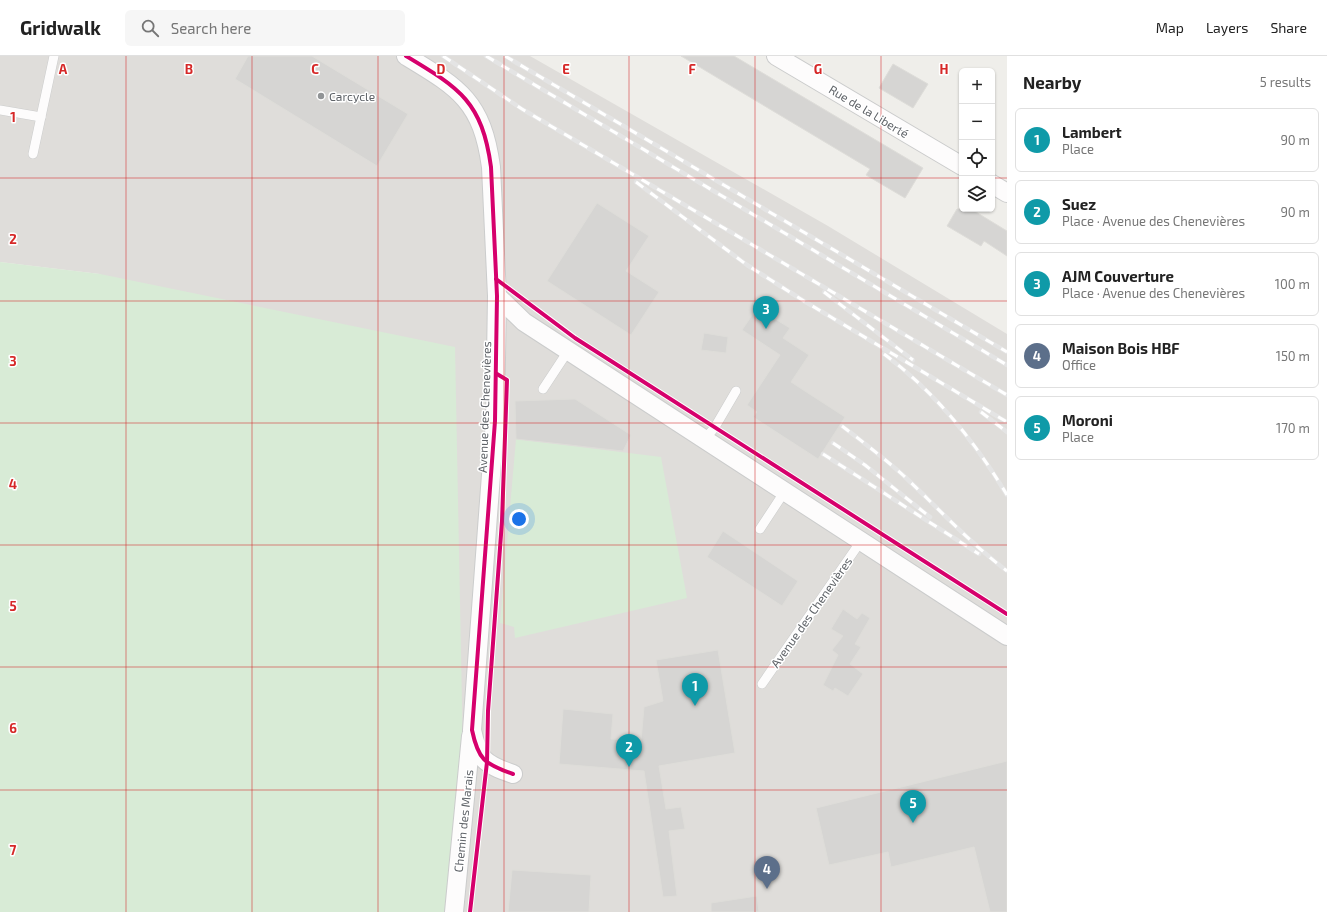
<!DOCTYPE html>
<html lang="en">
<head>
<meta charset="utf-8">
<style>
	:root { --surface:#fff; --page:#f6f6f6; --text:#222; --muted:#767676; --line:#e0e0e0; --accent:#919496 }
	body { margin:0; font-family:"Exo 2",sans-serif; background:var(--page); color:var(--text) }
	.controls { position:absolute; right:12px; top:12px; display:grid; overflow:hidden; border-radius:6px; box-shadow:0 1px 3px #0004 }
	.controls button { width:36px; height:36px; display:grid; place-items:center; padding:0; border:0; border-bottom:1px solid var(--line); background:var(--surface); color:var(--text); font:20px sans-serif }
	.you { position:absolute; left:519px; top:463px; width:14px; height:14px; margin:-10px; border:3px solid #fff; border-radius:50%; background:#1a73e8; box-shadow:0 0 0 6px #1a73e833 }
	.badge { display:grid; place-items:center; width:26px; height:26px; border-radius:50%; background:var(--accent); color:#fff; font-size:13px; font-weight:700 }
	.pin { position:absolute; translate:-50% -33px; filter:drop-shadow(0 1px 2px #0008) }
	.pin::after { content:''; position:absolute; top:21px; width:14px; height:12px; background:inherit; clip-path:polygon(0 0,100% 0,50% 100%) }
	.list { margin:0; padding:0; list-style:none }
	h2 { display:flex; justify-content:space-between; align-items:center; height:52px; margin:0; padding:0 16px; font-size:17px }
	h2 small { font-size:13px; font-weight:400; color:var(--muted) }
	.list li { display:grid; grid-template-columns:26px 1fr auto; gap:12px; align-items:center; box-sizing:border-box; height:64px; margin:0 8px 8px; padding:0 8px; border:1px solid var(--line); border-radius:6px }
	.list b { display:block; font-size:15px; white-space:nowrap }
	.list p { margin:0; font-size:13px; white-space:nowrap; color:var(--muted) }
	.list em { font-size:13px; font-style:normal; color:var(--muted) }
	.icon { flex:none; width:22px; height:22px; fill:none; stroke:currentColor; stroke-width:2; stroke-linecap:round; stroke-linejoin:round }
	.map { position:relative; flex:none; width:1007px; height:856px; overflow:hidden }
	header { display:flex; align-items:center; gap:24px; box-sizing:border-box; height:56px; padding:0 20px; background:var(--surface); border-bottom:1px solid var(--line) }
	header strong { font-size:19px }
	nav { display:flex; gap:22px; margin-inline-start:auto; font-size:14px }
	.search { width:280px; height:36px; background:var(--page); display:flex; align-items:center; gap:10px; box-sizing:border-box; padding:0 14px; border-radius:6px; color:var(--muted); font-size:15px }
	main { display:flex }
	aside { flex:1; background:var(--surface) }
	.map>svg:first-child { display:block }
	.industrial { fill:#dfddda }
	.green { fill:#d8ebd6 }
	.building { fill:#d6d5d3; stroke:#deddd9 }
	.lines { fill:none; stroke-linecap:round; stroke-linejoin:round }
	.lane-casing { stroke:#cbcccc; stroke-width:10 }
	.street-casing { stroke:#cbcccc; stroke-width:20 }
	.lane { stroke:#fdfcfc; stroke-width:9 }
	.street { stroke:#fdfcfc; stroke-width:18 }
	.rail-casing { stroke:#e4e4e4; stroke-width:4.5 }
	.rail { stroke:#fff; stroke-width:3; stroke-dasharray:9; stroke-linecap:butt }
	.cycleway-casing { stroke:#fff; stroke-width:6 }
	.cycleway { stroke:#d6006c; stroke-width:4 }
	.grid { fill:none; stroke:#d62828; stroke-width:1; stroke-opacity:0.55 }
	.poi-dot { fill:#919496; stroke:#fff; stroke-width:1.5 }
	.labels { text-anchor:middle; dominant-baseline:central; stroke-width:3; stroke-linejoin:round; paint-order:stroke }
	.poi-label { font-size:12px; fill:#5f6368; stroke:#fff; text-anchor:start }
	.street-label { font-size:12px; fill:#5f6368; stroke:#fff }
	.grid-label { font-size:13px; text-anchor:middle; font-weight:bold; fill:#d62828; stroke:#fff; stroke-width:3; stroke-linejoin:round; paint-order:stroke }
</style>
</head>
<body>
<header>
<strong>Gridwalk</strong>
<div class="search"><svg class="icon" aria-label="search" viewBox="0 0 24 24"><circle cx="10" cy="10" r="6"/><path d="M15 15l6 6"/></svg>Search here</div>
<nav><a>Map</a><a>Layers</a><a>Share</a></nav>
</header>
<main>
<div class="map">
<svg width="1007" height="856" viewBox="0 0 1007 856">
	<rect width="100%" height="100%" fill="#efeeea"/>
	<path class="industrial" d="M 0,0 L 530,0 L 828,170 L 1007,278 L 1007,856 L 455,856 L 100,218 L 0,206 Z"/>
	<g class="green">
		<path d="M 0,206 L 100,218 L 455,291 L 465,802 L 455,856 L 0,856 Z"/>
		<path d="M 516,383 L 661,401 L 687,542 L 515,582 L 514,571 L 500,567 Z"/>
	</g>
	<g class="building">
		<path d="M 248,0 L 312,0 L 408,58 L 377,110 L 235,23 Z"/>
		<path d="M 681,0 L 734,0 L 923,112 L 905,142 L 866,119 L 870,113 Z"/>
		<path d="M 893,8 L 928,28 L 913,52 L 879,32 Z"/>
		<path d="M 597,147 L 649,180 L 626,215 L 659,236 L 631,279 L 547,225 Z"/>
		<path d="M 957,153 L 971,153 L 1007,175 L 1007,200 L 984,185 L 981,190 L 947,170 Z"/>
		<path d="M 757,252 L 790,272 L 783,282 L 809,299 L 791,326 L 845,361 L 818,403 L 753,361 L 757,356 L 747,349 L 780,299 L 742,274 Z"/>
		<path d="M 704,277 L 728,281 L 726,297 L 701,294 Z"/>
		<path d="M 575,343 L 631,379 L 623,395 L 516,383 L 515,345 Z"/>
		<path d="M 723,475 L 798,525 L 782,550 L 707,501 Z"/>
		<path d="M 843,553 L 857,563 L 862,557 L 870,562 L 855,588 L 861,591 L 850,608 L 863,618 L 848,640 L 835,632 L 833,635 L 823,629 L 838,599 L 832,594 L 843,580 L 831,573 Z"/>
		<path d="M 718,594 L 735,697 L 659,710 L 666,753 L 681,751 L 685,773 L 669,775 L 677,840 L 663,841 L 644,715 L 559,708 L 563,653 L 613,658 L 611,683 L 641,685 L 644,651 L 663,645 L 656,604 Z"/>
		<path d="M 1007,705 L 1007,856 L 990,856 L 974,791 L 891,811 L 888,796 L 829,809 L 816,752 Z"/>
		<path d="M 512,814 L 591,819 L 589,856 L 508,856 Z"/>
		<path d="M 757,840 L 759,856 L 711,856 L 711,847 Z"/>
	</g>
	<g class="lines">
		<g class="lane-casing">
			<g id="lane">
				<path d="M 0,54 L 41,61"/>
				<path d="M 33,98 L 54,0"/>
				<path d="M 543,333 L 568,295"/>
				<path d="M 705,383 L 715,371 L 736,335"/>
				<path d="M 760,473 L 785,435"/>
				<path d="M 762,628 L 861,485"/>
			</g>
		</g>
		<g class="street-casing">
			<g id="street">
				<path d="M 406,0 C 459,32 482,45 491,111 L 497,240 L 495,365 L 472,674 C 478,703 484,708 513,718"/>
				<path d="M 776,0 L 962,110"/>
				<path d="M 992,128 L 1007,137"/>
				<path d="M 497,240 L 524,266 L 1007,580"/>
				<path d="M 454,856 L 471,680"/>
			</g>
		</g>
		<use href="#lane" class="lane"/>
		<use href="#street" class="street"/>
		<g class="rail-casing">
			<g id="rail">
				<path d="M 443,0 L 522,53 L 1007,339"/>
				<path d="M 486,0 L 1007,309"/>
				<path d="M 505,0 L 1007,296"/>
				<path d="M 636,126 L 747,209 L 804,245 L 1007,366"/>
				<path d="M 824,236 L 913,304"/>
				<path d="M 884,298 C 935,336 974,384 1007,439"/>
				<path d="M 981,356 L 1007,376"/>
				<path d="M 842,370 C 863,386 884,402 904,420 C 938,452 970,487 1007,515"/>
				<path d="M 833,387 L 865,409 L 930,461"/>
				<path d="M 823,398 L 979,498"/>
			</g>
		</g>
		<use href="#rail" class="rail"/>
		<g class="cycleway-casing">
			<g id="cycleway">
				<path d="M 406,0 C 459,32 482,45 491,111 L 497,240 L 495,365 L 472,674 C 478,703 484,708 513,718"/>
				<path d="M 496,223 L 575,282 L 1007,558"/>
				<path d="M 470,856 L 487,706 L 488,655 L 502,465 L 507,324 L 497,318"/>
			</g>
		</g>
		<use href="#cycleway" class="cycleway"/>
	</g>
	<path class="grid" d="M 126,0 L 126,856M 252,0 L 252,856M 378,0 L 378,856M 504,0 L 504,856M 629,0 L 629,856M 755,0 L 755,856M 881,0 L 881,856M 0,122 L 962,122M 992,122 L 1007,122M 0,245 L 1007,245M 0,367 L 1007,367M 0,489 L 1007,489M 0,611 L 1007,611M 0,734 L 1007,734"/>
	<circle class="poi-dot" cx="321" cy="40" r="4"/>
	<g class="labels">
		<g class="poi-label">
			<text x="329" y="40">Carcycle</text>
		</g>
		<g class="street-label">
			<text transform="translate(869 55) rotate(31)">Rue de la Liberté</text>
			<text transform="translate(484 351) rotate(-88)">Avenue des Chenevières</text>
			<text transform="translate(811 556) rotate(-55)">Avenue des Chenevières</text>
			<text transform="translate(463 765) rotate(-84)">Chemin des Marais</text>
		</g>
	</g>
	<g class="grid-label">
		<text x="63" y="18">A</text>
		<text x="189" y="18">B</text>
		<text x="315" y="18">C</text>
		<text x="441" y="18">D</text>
		<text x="566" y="18">E</text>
		<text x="692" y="18">F</text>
		<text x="818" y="18">G</text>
		<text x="944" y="18">H</text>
		<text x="13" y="66">1</text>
		<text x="13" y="188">2</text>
		<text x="13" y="310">3</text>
		<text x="13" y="433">4</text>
		<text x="13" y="555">5</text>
		<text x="13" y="677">6</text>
		<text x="13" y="799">7</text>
	</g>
</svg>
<div class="controls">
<button>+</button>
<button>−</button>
<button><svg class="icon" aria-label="locate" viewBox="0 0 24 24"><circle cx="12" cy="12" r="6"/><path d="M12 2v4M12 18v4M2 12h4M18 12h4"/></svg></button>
<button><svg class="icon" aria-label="layers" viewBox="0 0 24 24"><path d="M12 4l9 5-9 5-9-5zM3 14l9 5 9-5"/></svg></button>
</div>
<div class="you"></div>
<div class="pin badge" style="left:695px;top:650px;background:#0f9aa8">1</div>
<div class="pin badge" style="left:629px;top:711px;background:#0f9aa8">2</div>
<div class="pin badge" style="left:766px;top:273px;background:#0f9aa8">3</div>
<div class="pin badge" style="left:767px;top:833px;background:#5c6f8a">4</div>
<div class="pin badge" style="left:913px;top:767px;background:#0f9aa8">5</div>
</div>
<aside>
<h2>Nearby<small>5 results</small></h2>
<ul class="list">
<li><span class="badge" style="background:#0f9aa8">1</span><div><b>Lambert</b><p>Place</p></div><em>90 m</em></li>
<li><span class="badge" style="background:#0f9aa8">2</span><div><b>Suez</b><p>Place · Avenue des Chenevières</p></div><em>90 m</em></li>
<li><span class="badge" style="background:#0f9aa8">3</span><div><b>AJM Couverture</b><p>Place · Avenue des Chenevières</p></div><em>100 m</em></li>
<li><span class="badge" style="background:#5c6f8a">4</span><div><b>Maison Bois HBF</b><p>Office</p></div><em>150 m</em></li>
<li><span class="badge" style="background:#0f9aa8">5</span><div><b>Moroni</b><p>Place</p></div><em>170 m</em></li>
</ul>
</aside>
</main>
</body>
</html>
